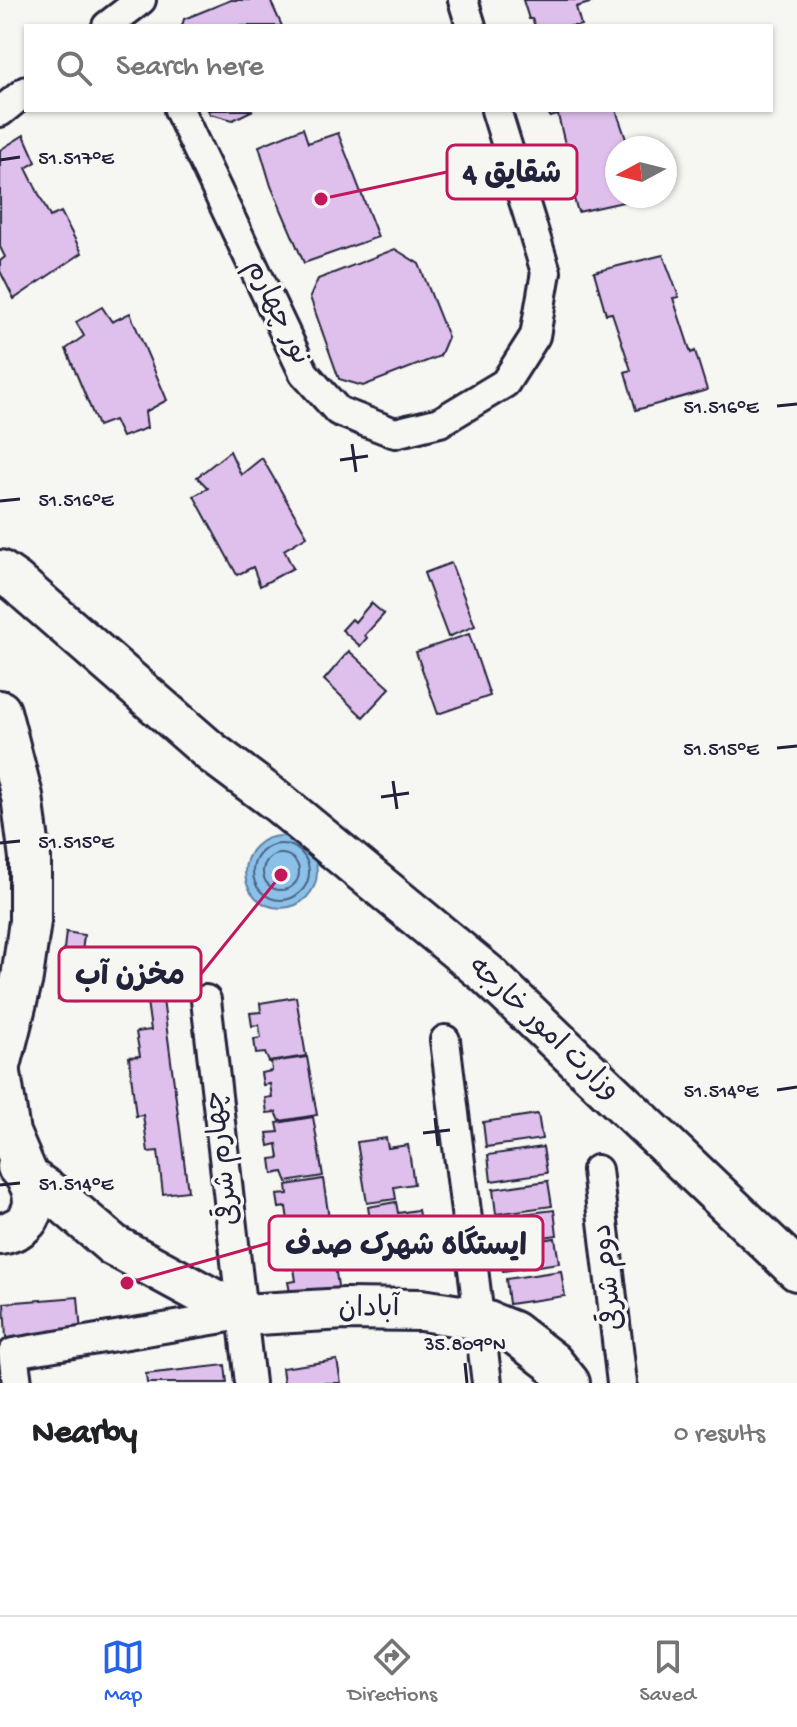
<!DOCTYPE html>
<html lang="en">
<head>
<meta charset="utf-8">
<style>
	:root { --surface:#fff; --page:#f6f6f6; --text:#202124; --muted:#757577; --line:#e0e0e0; --accent:#2563eb }
	body { margin:0; font-family:"Gochi Hand","Playpen Sans Arabic",sans-serif; background:var(--page); color:var(--text) }
	.compass { position:absolute; left:605px; top:136px; width:72px; height:72px; border-radius:50%; background:var(--surface); box-shadow:0 2px 6px #0004; rotate:263deg }
	.list { margin:0; padding:0; list-style:none }
	h2 { display:flex; justify-content:space-between; align-items:center; height:104px; margin:0; padding:0 32px; font-size:34px }
	h2 small { font-size:26px; font-weight:400; color:var(--muted) }
	.icon { flex:none; width:44px; height:44px; fill:none; stroke:currentColor; stroke-width:2; stroke-linecap:round; stroke-linejoin:round }
	.map { position:relative; flex:none; width:797px; height:1383px; overflow:hidden }
	.search { position:absolute; background:var(--surface); box-shadow:0 2px 6px #0004; left:24px; right:24px; top:24px; height:88px; display:flex; align-items:center; gap:20px; box-sizing:border-box; padding:0 28px; border-radius:0px; color:var(--muted); font-size:30px }
	.sheet { height:232px; background:var(--surface) }
	nav { display:flex; justify-content:space-around; align-items:center; box-sizing:border-box; height:112px; border-top:2px solid var(--line); background:var(--surface); font-size:22px; color:var(--muted) }
	nav a { display:grid; justify-items:center; gap:4px }
	nav .on { color:var(--accent) }
	.map>svg:first-child { display:block }
	.water { fill:#8bc1e9; stroke:#6181a3; stroke-width:2 }
	.lines { fill:none; stroke-linecap:round; stroke-linejoin:round }
	.shore { stroke:#4c6281; stroke-width:2 }
	.building { fill:#dfc0ed; stroke:#22223b; stroke-width:2 }
	.street-casing { stroke:#22223b; stroke-width:34 }
	.secondary-casing { stroke:#22223b; stroke-width:46 }
	.street { stroke:#f6f6f2; stroke-width:28 }
	.secondary { stroke:#f6f6f2; stroke-width:40 }
	.ticks { fill:none; stroke:#22223b; stroke-width:3 }
	.labels { text-anchor:middle; dominant-baseline:central; stroke-width:7; stroke-linejoin:round; paint-order:stroke }
	.street-label { font-size:28px; fill:#22223b; stroke:#f6f6f2 }
	.ticks-label { font-size:20px; text-anchor:middle; fill:#22223b; stroke:#f6f6f2; stroke-width:7; stroke-linejoin:round; paint-order:stroke }
	.leader { fill:none; stroke:#c2185b; stroke-width:3 }
	.callout-dot { fill:#c2185b; stroke:#f6f6f2; stroke-width:3 }
	.callout { fill:#f6f6f2; stroke:#c2185b; stroke-width:3 }
	.callout-label { font-size:30px; text-anchor:middle; font-weight:bold; fill:#22223b }
</style>
</head>
<body>
<div class="map">
<svg width="797" height="1383" viewBox="0 0 797 1383">
	<rect width="100%" height="100%" fill="#f6f6f2"/>
	<filter id="ink" filterUnits="userSpaceOnUse"><feTurbulence type="fractalNoise" baseFrequency=".0125" numOctaves="2"/><feDisplacementMap in="SourceGraphic" scale="16" xChannelSelector="R" yChannelSelector="G"/><feConvolveMatrix kernelMatrix="1 2 1 2 8 2 1 2 1" color-interpolation-filters="sRGB"/></filter>
	<g filter="url(#ink)">
		<circle class="water" cx="281" cy="872" r="36"/>
		<g class="lines">
			<g class="shore">
				<circle cx="281" cy="872" r="28"/>
				<circle cx="281" cy="872" r="18"/>
			</g>
		</g>
		<g class="building">
			<path d="M 231,0 L 270,0 L 282,26 L 182,26 L 184,19 Z"/>
			<path d="M 523,0 L 600,0 L 576,7 L 581,25 L 577,26 L 535,26 L 532,19 L 529,19 Z"/>
			<path d="M 208,110 L 253,110 L 233,120 L 210,114 Z"/>
			<path d="M 548,110 L 616,110 L 629,148 L 617,148 L 617,196 L 650,196 L 578,212 L 566,172 L 571,169 L 558,115 L 550,117 Z"/>
			<path d="M 303,128 L 308,143 L 338,133 L 378,237 L 304,263 L 271,186 L 259,146 Z"/>
			<path d="M 24,135 L 36,162 L 26,168 L 50,217 L 61,212 L 82,253 L 14,299 L 0,271 L 0,261 L 5,257 L 0,247 L 0,150 Z"/>
			<path d="M 395,249 L 419,264 L 448,337 L 440,356 L 363,386 L 339,379 L 310,297 L 318,279 Z"/>
			<path d="M 663,255 L 679,297 L 673,298 L 691,353 L 695,351 L 707,390 L 636,410 L 625,372 L 631,370 L 612,313 L 606,314 L 594,272 Z"/>
			<path d="M 102,307 L 112,322 L 130,313 L 167,400 L 145,412 L 147,428 L 122,437 L 114,420 L 98,426 L 66,349 L 84,336 L 76,322 Z"/>
			<path d="M 230,451 L 241,475 L 262,458 L 307,536 L 284,550 L 293,568 L 260,586 L 253,567 L 237,575 L 194,496 L 208,488 L 197,477 Z"/>
			<path d="M 451,563 L 475,626 L 448,637 L 424,573 Z"/>
			<path d="M 371,603 L 384,614 L 365,635 L 367,638 L 360,646 L 342,630 L 352,619 L 355,622 Z"/>
			<path d="M 469,634 L 490,696 L 438,714 L 416,652 Z"/>
			<path d="M 349,651 L 390,688 L 363,717 L 324,680 Z"/>
			<path d="M 66,932 L 84,935 L 76,1002 L 58,1000 Z"/>
			<path d="M 162,992 L 188,1191 L 163,1194 L 158,1151 L 148,1152 L 143,1115 L 136,1116 L 129,1057 L 140,1056 L 136,1032 L 151,1030 L 146,994 Z"/>
			<path d="M 296,997 L 306,1056 L 269,1062 L 265,1053 L 256,1054 L 254,1039 L 261,1038 L 259,1025 L 252,1026 L 250,1013 L 261,1012 L 260,1003 Z"/>
			<path d="M 307,1057 L 317,1115 L 280,1121 L 276,1112 L 267,1113 L 265,1098 L 272,1097 L 270,1084 L 263,1085 L 261,1073 L 272,1071 L 271,1062 Z"/>
			<path d="M 538,1114 L 542,1139 L 486,1147 L 483,1122 Z"/>
			<path d="M 313,1117 L 323,1176 L 287,1182 L 283,1172 L 273,1174 L 271,1159 L 279,1158 L 277,1144 L 269,1146 L 267,1133 L 279,1132 L 277,1123 Z"/>
			<path d="M 386,1138 L 388,1148 L 408,1145 L 414,1184 L 394,1187 L 396,1199 L 367,1203 L 357,1142 Z"/>
			<path d="M 543,1147 L 547,1173 L 491,1181 L 488,1155 Z"/>
			<path d="M 323,1179 L 332,1238 L 296,1244 L 292,1235 L 283,1236 L 280,1221 L 288,1220 L 286,1207 L 279,1208 L 277,1195 L 288,1194 L 287,1185 Z"/>
			<path d="M 548,1181 L 552,1206 L 496,1214 L 493,1189 Z"/>
			<path d="M 396,1202 L 398,1213 L 418,1210 L 425,1248 L 405,1251 L 406,1263 L 378,1268 L 368,1207 Z"/>
			<path d="M 554,1210 L 557,1235 L 502,1243 L 498,1217 Z"/>
			<path d="M 555,1238 L 559,1263 L 503,1271 L 500,1246 Z"/>
			<path d="M 331,1240 L 340,1299 L 291,1297 L 288,1282 L 296,1281 L 294,1268 L 286,1269 L 284,1256 L 295,1255 L 294,1246 Z"/>
			<path d="M 561,1271 L 565,1296 L 509,1304 L 506,1279 Z"/>
			<path d="M 78,1297 L 81,1333 L 6,1338 L 4,1303 Z"/>
			<path d="M 337,1360 L 341,1383 L 284,1383 L 282,1368 Z"/>
			<path d="M 225,1365 L 227,1383 L 147,1383 L 146,1374 Z"/>
		</g>
		<g class="lines">
			<g class="street-casing">
				<g id="street">
					<path d="M 463,0 L 471,26"/>
					<path d="M 107,26 L 141,0"/>
					<path d="M 179,110 L 304,373 L 338,411 L 395,433 L 440,422 L 505,383 L 535,336 L 546,272 L 496,110"/>
					<path d="M 0,112 L 26,91"/>
					<path d="M 206,1000 L 250,1383"/>
					<path d="M 445,1040 L 487,1383"/>
					<path d="M 597,1170 L 622,1383"/>
					<path d="M 17,1383 L 13,1353 L 242,1315"/>
				</g>
			</g>
			<g class="secondary-casing">
				<g id="secondary">
					<path d="M 0,571 L 16,582 L 211,752 L 278,802 L 487,974 L 797,1270"/>
					<path d="M 0,711 L 22,796 L 30,858 L 30,921 L 22,978 L 0,1066"/>
					<path d="M 0,1073 L 9,1133 L 28,1177 L 62,1201 L 113,1245 L 242,1315 L 345,1309 L 421,1310 L 480,1319 L 513,1332 L 552,1362 L 569,1383"/>
					<path d="M 0,1234 C 38,1228 44,1193 18,1167"/>
				</g>
			</g>
			<use href="#street" class="street"/>
			<use href="#secondary" class="secondary"/>
		</g>
	</g>
	<path class="ticks" d="M 0,160 L 20,157M 777,406 L 797,404M 352,444 L 356,472M 340,460 L 368,456M 0,501 L 20,499M 777,748 L 797,746M 393,781 L 397,809M 381,797 L 409,793M 0,843 L 20,841M 777,1090 L 797,1087M 435,1118 L 438,1146M 423,1133 L 450,1130M 0,1185 L 20,1183M 465,1363 L 467,1383"/>
	<g class="labels">
		<g class="street-label">
			<text transform="translate(276 313) rotate(64)">نور چهارم</text>
			<text transform="translate(543 1030) rotate(43)">وزارت امور خارجه</text>
			<text transform="translate(224 1158) rotate(-97)">چهارم شرقی</text>
			<text transform="translate(610 1277) rotate(-97)">دوم شرقی</text>
			<text transform="translate(369 1310) rotate(-1)">آبادان</text>
		</g>
	</g>
	<g class="ticks-label">
		<text x="76" y="164">51.517°E</text>
		<text x="721" y="413">51.516°E</text>
		<text x="76" y="506">51.516°E</text>
		<text x="721" y="755">51.515°E</text>
		<text x="76" y="848">51.515°E</text>
		<text x="721" y="1097">51.514°E</text>
		<text x="76" y="1190">51.514°E</text>
		<text x="465" y="1350">35.809°N</text>
	</g>
	<path class="leader" d="M321 199L447 172M281 875L201 974M127 1283L269 1243"/>
	<g class="callout-dot">
		<circle cx="321" cy="199" r="8"/>
		<circle cx="281" cy="875" r="8"/>
		<circle cx="127" cy="1283" r="8"/>
	</g>
	<g class="callout">
		<rect x="447" y="145" width="130" height="54" rx="8"/>
		<rect x="59" y="947" width="142" height="54" rx="8"/>
		<rect x="269" y="1216" width="274" height="54" rx="8"/>
	</g>
	<g class="callout-label">
		<text x="512" y="182">شقایق 4</text>
		<text x="130" y="984">مخزن آب</text>
		<text x="406" y="1254">ایستگاه شهرک صدف</text>
	</g>
</svg>
<svg class="compass" viewBox="-18 -18 36 36"><path d="M0-13l5 13h-10z" fill="#e53935"/><path d="M0 13l5-13h-10z" fill="#757577"/></svg>
<div class="search"><svg class="icon" aria-label="search" viewBox="0 0 24 24"><circle cx="10" cy="10" r="6"/><path d="M15 15l6 6"/></svg>Search here</div>
</div>
<section class="sheet">
<h2>Nearby<small>0 results</small></h2>
<ul class="list">
</ul>
</section>
<nav>
<a class="on"><svg class="icon" aria-label="map" viewBox="0 0 24 24"><path d="M3 6l6-2 6 2 6-2v14l-6 2-6-2-6 2zM9 4v14M15 6v14"/></svg>Map</a>
<a><svg class="icon" aria-label="directions" viewBox="0 0 24 24"><path d="M12 3l9 9-9 9-9-9zM9 14v-3h6M13 9l2 2-2 2"/></svg>Directions</a>
<a><svg class="icon" aria-label="saved" viewBox="0 0 24 24"><path d="M7 4h10v16l-5-4-5 4z"/></svg>Saved</a>
</nav>
</body>
</html>
